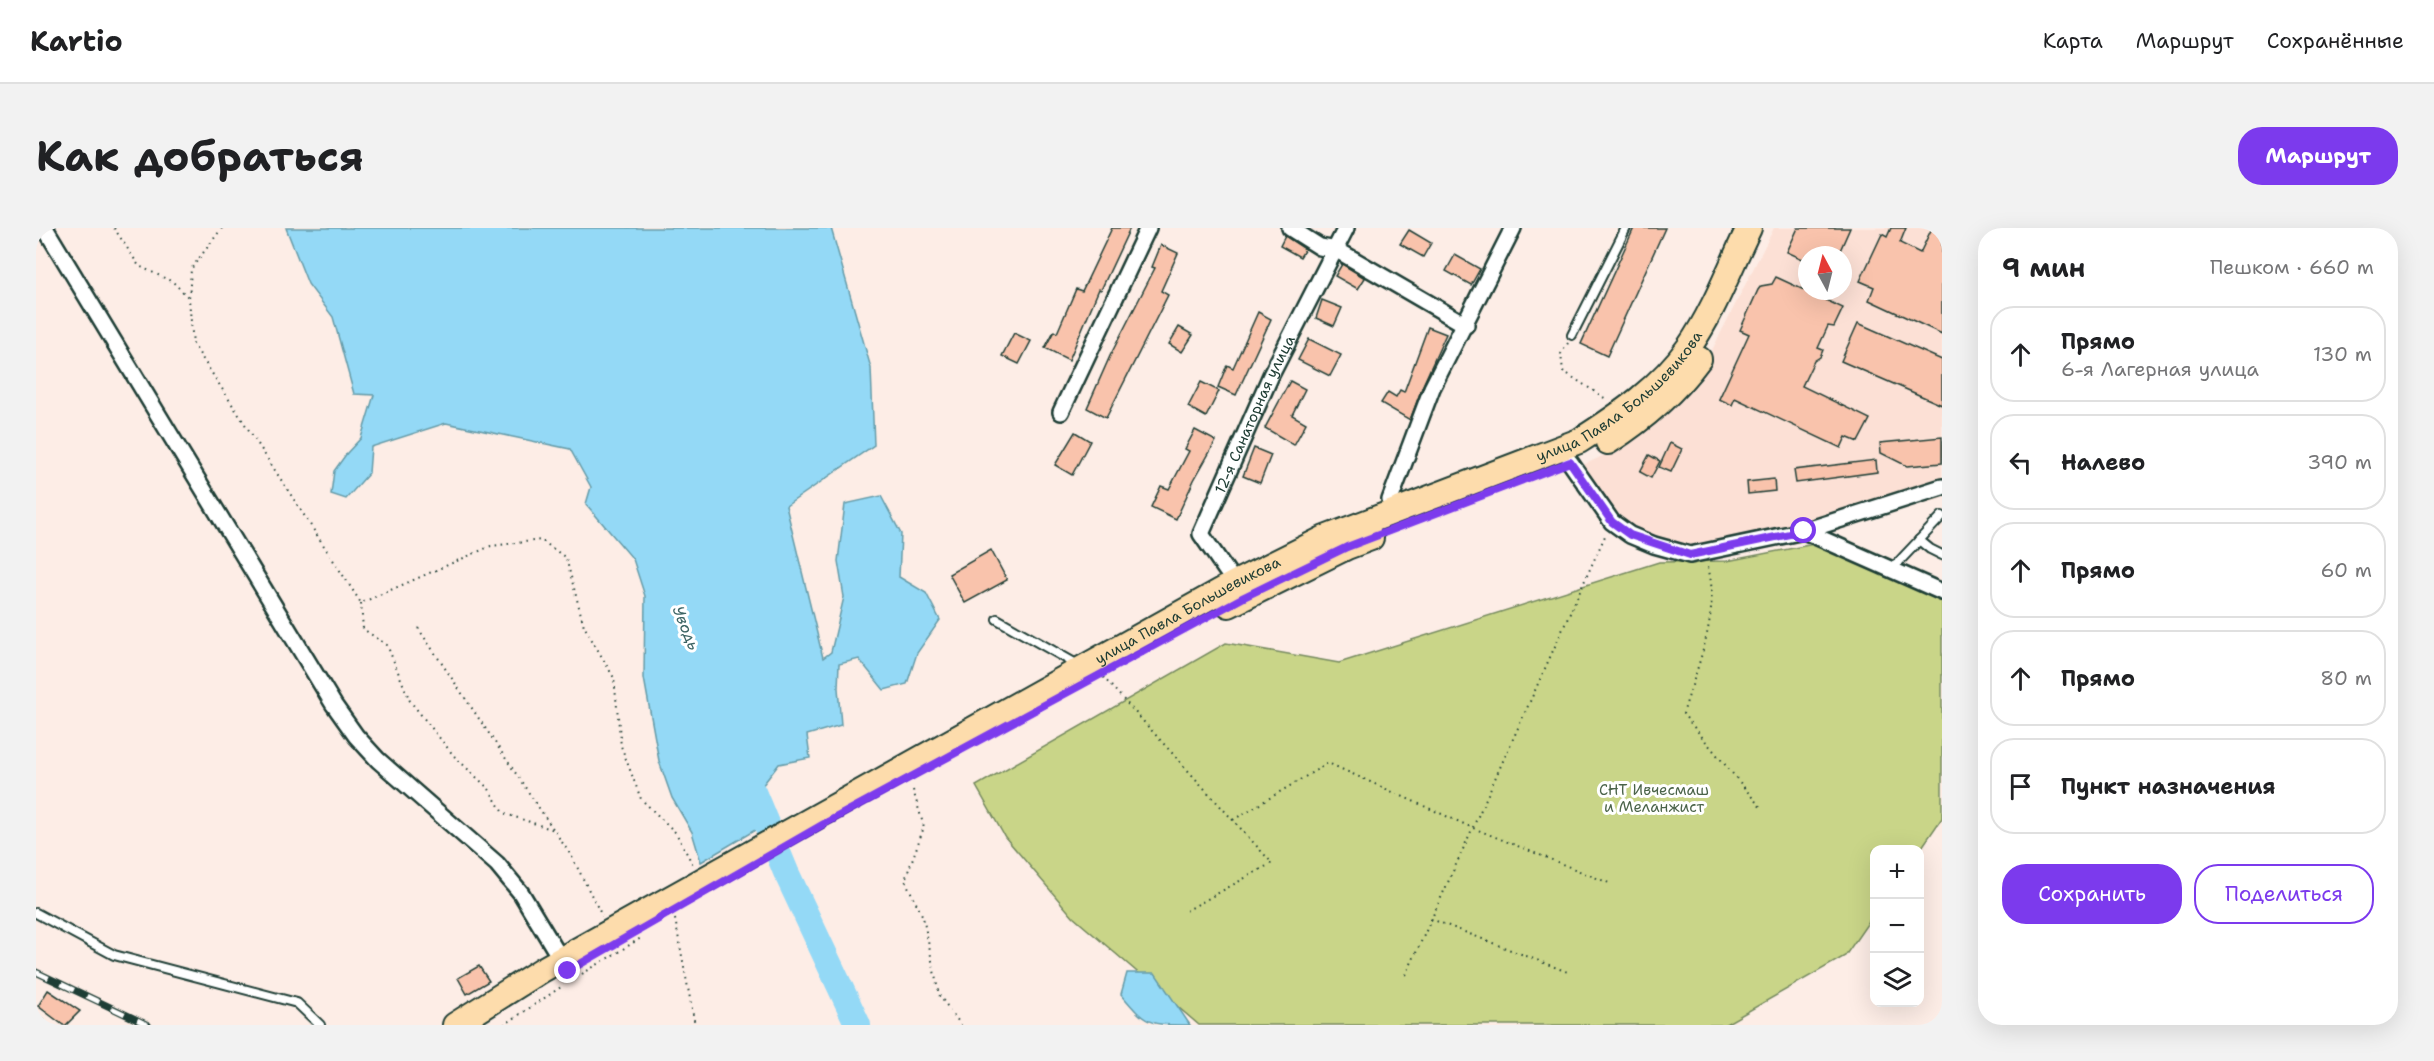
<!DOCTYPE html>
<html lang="ru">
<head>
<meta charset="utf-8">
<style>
	:root { --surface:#fff; --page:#f2f2f2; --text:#202124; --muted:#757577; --line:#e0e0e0; --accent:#7c3aed }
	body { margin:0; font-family:"Shantell Sans",sans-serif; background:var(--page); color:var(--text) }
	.controls { position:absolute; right:18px; bottom:18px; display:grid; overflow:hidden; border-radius:12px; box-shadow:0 6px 24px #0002 }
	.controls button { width:54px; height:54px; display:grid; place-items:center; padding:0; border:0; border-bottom:2px solid var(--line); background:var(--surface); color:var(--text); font:30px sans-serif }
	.compass { position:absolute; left:1762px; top:18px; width:54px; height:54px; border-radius:50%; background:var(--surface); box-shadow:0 6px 24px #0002; rotate:353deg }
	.stop { position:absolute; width:18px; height:18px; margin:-14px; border:4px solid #7c3aed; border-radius:50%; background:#fff }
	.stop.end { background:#7c3aed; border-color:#fff; box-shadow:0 2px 6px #0008 }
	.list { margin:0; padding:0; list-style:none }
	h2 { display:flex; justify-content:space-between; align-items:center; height:78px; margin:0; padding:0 24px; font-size:26px }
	h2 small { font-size:20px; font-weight:400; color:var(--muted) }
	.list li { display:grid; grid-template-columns:39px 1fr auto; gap:18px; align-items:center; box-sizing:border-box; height:96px; margin:0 12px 12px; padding:0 12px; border:2px solid var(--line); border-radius:24px }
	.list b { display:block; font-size:22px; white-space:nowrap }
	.list p { margin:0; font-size:20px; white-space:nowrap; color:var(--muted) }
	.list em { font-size:20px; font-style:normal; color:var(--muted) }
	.actions { display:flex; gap:12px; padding:18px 24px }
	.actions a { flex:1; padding:14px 0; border:2px solid var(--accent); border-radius:24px; text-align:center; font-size:21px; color:var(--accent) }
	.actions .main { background:var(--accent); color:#fff }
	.icon { flex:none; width:33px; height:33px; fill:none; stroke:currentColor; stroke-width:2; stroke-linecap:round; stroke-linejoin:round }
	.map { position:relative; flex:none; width:1906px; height:797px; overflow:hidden; border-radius:24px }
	header { display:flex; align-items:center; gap:36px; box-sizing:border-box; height:84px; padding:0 30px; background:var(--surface); border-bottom:2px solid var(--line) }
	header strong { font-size:28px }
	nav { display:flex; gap:33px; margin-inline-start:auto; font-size:21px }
	.intro { display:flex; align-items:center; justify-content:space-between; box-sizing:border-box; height:144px; padding:0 36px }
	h1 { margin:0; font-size:42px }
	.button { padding:15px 27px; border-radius:24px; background:var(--accent); color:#fff; font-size:21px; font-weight:700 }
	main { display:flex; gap:36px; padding:0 36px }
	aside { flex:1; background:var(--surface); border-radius:24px; box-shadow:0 6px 24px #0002 }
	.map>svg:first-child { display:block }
	.built { fill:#fce0d5; fill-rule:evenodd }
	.green { fill:#c9d588; stroke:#74895e; stroke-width:1.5 }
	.water { fill:#94d9f6; stroke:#659ba8; stroke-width:1.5 }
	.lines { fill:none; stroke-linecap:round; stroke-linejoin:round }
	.river { stroke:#94d9f6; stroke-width:26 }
	.building { fill:#f9c3ac; stroke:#1f3d34; stroke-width:1.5 }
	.lane-casing { stroke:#1f3d34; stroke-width:12 }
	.street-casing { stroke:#1f3d34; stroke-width:20 }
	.primary-casing { stroke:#1f3d34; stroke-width:28 }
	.path { stroke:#1f3d34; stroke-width:2; stroke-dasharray:1.5 4.5; stroke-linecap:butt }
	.lane { stroke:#fff; stroke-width:8 }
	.street { stroke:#fff; stroke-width:15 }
	.primary { stroke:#fddcac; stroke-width:24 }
	.rail-casing { stroke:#1f3d34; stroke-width:7 }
	.rail { stroke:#fff; stroke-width:4.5; stroke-dasharray:14; stroke-linecap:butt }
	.route { stroke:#7c3aed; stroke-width:8 }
	.labels { text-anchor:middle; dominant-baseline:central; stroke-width:6; stroke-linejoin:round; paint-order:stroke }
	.street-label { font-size:15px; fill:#1f3d34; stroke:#fff }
	.park-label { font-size:15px; fill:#4a6349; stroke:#fff }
	.water-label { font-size:16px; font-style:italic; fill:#3c6464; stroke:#fff }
</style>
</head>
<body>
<header>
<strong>Kartio</strong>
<nav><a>Карта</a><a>Маршрут</a><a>Сохранённые</a></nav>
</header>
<div class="intro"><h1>Как добраться</h1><a class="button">Маршрут</a></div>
<main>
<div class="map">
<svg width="1906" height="797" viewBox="0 0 1906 797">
	<rect width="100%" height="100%" fill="#fdede6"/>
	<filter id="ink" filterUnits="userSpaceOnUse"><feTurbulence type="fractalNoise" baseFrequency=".0167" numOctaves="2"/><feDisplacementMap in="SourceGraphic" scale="12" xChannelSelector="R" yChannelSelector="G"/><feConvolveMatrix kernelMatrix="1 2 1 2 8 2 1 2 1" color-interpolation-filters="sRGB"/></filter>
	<g filter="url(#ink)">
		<path class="built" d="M 1738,0 L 1906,0 L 1906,271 L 1655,324 L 1577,293 L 1543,239 L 1575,224 L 1672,130 ZM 1771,27 L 1807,27 L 1807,63 L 1771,63 Z"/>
		<path class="green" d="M 1783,315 L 1906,370 L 1906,590 L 1884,622 L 1838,622 L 1838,686 L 1809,728 L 1688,797 L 1163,797 L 1037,689 L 969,609 L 940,558 L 1190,415 L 1303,435 L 1623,334 L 1691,333 Z"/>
		<g class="water">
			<path d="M 250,0 L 795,0 L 835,140 L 838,217 L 750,278 L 787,430 L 795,424 L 808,369 L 802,333 L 809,276 L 845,268 L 865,306 L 863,349 L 890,365 L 904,392 L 881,425 L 871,456 L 848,462 L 823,431 L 803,436 L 802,460 L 805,497 L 771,507 L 774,530 L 743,536 L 726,558 L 736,592 L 665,634 L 656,604 L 636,570 L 623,533 L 608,450 L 609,368 L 597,331 L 550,276 L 555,259 L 534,221 L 410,195 L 335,219 L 333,245 L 310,271 L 295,266 L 298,243 L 311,225 L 325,210 L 338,167 L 318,166 L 297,89 L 272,56 Z"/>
			<path d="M 1091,745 L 1119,745 L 1154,797 C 1112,797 1111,797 1085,766 Z"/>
		</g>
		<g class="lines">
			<path class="river" d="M 717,564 L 750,644 L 822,797"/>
		</g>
		<g class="building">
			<path d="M 1076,0 L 1094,0 L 1065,62 L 1063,61 L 1033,132 L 1009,120 L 1018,103 L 1021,105 L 1040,61 L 1046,63 Z"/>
			<path d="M 1598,0 L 1629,0 L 1571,128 L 1545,116 Z"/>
			<path d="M 1762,0 L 1814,0 L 1802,27 L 1771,27 L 1771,33 L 1751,24 Z"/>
			<path d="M 1855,0 L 1870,0 L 1864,15 L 1884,25 L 1896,0 L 1906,0 L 1906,106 L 1833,72 L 1838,59 L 1824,53 L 1846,6 L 1851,9 Z"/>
			<path d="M 1373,2 L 1395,15 L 1387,29 L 1364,16 Z"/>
			<path d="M 1249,8 L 1269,21 L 1264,29 L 1244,18 Z"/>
			<path d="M 1125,17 L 1142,25 L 1125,63 L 1132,67 L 1070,190 L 1051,180 L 1074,128 L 1119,40 L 1116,39 Z"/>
			<path d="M 1419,27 L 1444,41 L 1435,57 L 1410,43 Z"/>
			<path d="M 1306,36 L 1329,50 L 1322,61 L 1299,48 Z"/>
			<path d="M 1740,49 L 1807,80 L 1798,99 L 1792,98 L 1782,120 L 1787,122 L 1784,129 L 1778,133 L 1766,158 L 1834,191 L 1822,214 L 1810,209 L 1805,220 L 1699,170 L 1696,177 L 1683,171 L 1713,106 L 1704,102 L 1722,62 L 1725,58 L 1736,56 Z"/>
			<path d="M 1286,72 L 1306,80 L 1298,98 L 1280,90 Z"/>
			<path d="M 1222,84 L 1235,91 L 1200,167 L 1182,159 L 1191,137 L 1197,140 Z"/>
			<path d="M 1822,95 L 1906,132 L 1906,177 L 1805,133 Z"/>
			<path d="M 1143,99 L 1157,107 L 1146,124 L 1133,116 Z"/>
			<path d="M 1392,99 L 1410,106 L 1387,157 L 1374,192 L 1345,175 L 1352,164 L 1360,169 L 1364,162 L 1368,164 Z"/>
			<path d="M 978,105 L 995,113 L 983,136 L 966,128 Z"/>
			<path d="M 1273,111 L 1305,127 L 1294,148 L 1262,132 Z"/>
			<path d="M 1254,153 L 1269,161 L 1256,187 L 1270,195 L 1258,217 L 1229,200 Z"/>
			<path d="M 1165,154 L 1183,163 L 1170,189 L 1152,179 Z"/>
			<path d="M 1159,202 L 1180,213 L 1158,252 L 1140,291 L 1115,279 L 1125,258 L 1133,261 L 1153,223 L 1149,221 Z"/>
			<path d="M 1039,204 L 1054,213 L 1036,247 L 1019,237 Z"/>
			<path d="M 1906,209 L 1906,235 L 1871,238 L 1845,225 L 1844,215 Z"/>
			<path d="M 1634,215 L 1646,221 L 1635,244 L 1623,239 Z"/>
			<path d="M 1218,220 L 1235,227 L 1224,255 L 1207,248 Z"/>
			<path d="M 1613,227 L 1624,233 L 1615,250 L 1604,244 Z"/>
			<path d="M 1840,232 L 1841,244 L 1760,255 L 1758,242 Z"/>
			<path d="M 1738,251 L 1739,263 L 1712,266 L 1711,254 Z"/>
			<path d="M 955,322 L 971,352 L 929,375 L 913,346 Z"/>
			<path d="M 443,738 L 453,753 L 431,766 L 422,750 Z"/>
			<path d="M 12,762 L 44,783 L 30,797 L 27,797 L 2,778 Z"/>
		</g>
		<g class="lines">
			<g class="lane-casing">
				<g id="lane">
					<path d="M 1536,107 L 1590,0"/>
					<path d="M 1883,312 L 1894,321 L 1906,327"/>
					<path d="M 1855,342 L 1906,288"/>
					<path d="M 961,391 L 1042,437"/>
					<path d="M 0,685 L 78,727 L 261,775 L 284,797"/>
					<path d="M 0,792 L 4,797"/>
				</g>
			</g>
			<g class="street-casing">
				<g id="street">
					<path d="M 9,0 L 298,477 L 320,508 L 342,532 L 461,636 L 485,665 L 532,743"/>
					<path d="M 1254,0 L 1284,19 L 1301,22 L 1430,97"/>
					<path d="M 1025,184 L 1112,0"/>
					<path d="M 1534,234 L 1576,294 L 1594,307 L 1618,317 L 1654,327 L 1768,303 L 1906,364"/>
					<path d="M 1359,284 L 1354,272 L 1396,160 L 1477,0"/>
					<path d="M 1768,303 L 1906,259"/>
					<path id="s1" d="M 1203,361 L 1165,306 L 1235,147 L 1310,0"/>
				</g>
			</g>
			<g class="primary-casing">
				<g id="primary">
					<path d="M 1572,214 C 1608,191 1638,165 1663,131"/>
					<path d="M 1193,377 L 1311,319 L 1335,310"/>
					<path id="s2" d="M 419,797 L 506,742 L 1199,355 L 1289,310 L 1543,213 C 1584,187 1625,159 1653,119 C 1678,83 1694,39 1713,0"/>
				</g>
			</g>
			<g class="path">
				<path d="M 78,0 L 103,38 L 137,54 L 152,69"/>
				<path d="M 186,0 L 155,41 L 153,71 L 157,116 L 325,375 L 455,318 L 505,312 L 530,330 L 548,398 L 578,450 L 585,518 L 605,571 L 640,605 L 657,637"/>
				<path d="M 1532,115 L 1525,126 L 1527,143 L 1570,171"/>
				<path d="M 1672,339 C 1685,386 1660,441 1647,486 L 1726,581"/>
				<path d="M 325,375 L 327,401 L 351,417 L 374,473 L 418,528 L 453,561 L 467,585 L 518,602"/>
				<path d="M 382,400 L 536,629 L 566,688"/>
				<path d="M 1067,449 L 1236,635 L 1148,684"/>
				<path d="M 877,562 L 888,599 L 869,652 L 887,689 L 903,767 L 925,797"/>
				<path d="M 1197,592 L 1292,535 L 1437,600 L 1573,655"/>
				<path d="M 639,691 L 659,797"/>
				<path d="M 1395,691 L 1534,745"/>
				<path d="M 546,746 L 605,710"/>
				<path d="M 1370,747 L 1569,308"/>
				<path d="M 468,797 L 528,757"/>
			</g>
			<use href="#lane" class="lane"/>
			<use href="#street" class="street"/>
			<use href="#primary" class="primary"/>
			<g class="rail-casing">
				<path id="rail" d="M 0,744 L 112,797"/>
			</g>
			<use href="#rail" class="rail"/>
		</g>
	</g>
	<g class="lines" filter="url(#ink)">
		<path class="route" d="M 532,743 L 788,596 L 1208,369 L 1311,319 L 1534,234 L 1576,294 L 1594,307 L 1654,327 L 1768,303"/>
	</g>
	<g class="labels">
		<g class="street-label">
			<text stroke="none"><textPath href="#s2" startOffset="1328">улица Павла Большевикова</textPath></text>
			<text stroke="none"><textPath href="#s1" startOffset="198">12-я Санаторная улица</textPath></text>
			<text stroke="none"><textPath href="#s2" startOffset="842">улица Павла Большевикова</textPath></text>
		</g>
		<g class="park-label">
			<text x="1618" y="562">СНТ Ивчесмаш<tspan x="1618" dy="17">и Меланжист</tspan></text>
		</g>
		<g class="water-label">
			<text transform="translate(650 400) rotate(68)">Уводь</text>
		</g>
	</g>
</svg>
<div class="controls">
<button>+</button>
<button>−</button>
<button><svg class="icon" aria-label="layers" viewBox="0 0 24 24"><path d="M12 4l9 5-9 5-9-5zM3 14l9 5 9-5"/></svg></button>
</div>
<svg class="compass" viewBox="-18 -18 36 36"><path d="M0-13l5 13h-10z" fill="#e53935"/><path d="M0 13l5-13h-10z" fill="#757577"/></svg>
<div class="stop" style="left:1768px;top:303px"></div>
<div class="stop end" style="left:532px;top:743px"></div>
</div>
<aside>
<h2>9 мин<small>Пешком · 660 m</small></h2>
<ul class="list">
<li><svg class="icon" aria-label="ahead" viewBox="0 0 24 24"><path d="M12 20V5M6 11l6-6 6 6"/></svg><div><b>Прямо</b><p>6-я Лагерная улица</p></div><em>130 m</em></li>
<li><svg class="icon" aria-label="left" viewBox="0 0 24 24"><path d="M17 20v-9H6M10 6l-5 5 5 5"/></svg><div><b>Налево</b></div><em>390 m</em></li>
<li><svg class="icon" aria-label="ahead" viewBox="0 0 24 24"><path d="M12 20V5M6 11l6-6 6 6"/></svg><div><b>Прямо</b></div><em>60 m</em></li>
<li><svg class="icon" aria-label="ahead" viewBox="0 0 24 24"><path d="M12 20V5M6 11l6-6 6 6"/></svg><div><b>Прямо</b></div><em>80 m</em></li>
<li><svg class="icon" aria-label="arrive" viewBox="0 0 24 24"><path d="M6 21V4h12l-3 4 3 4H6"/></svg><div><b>Пункт назначения</b></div></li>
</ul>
<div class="actions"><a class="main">Сохранить</a><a>Поделиться</a></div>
</aside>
</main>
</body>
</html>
